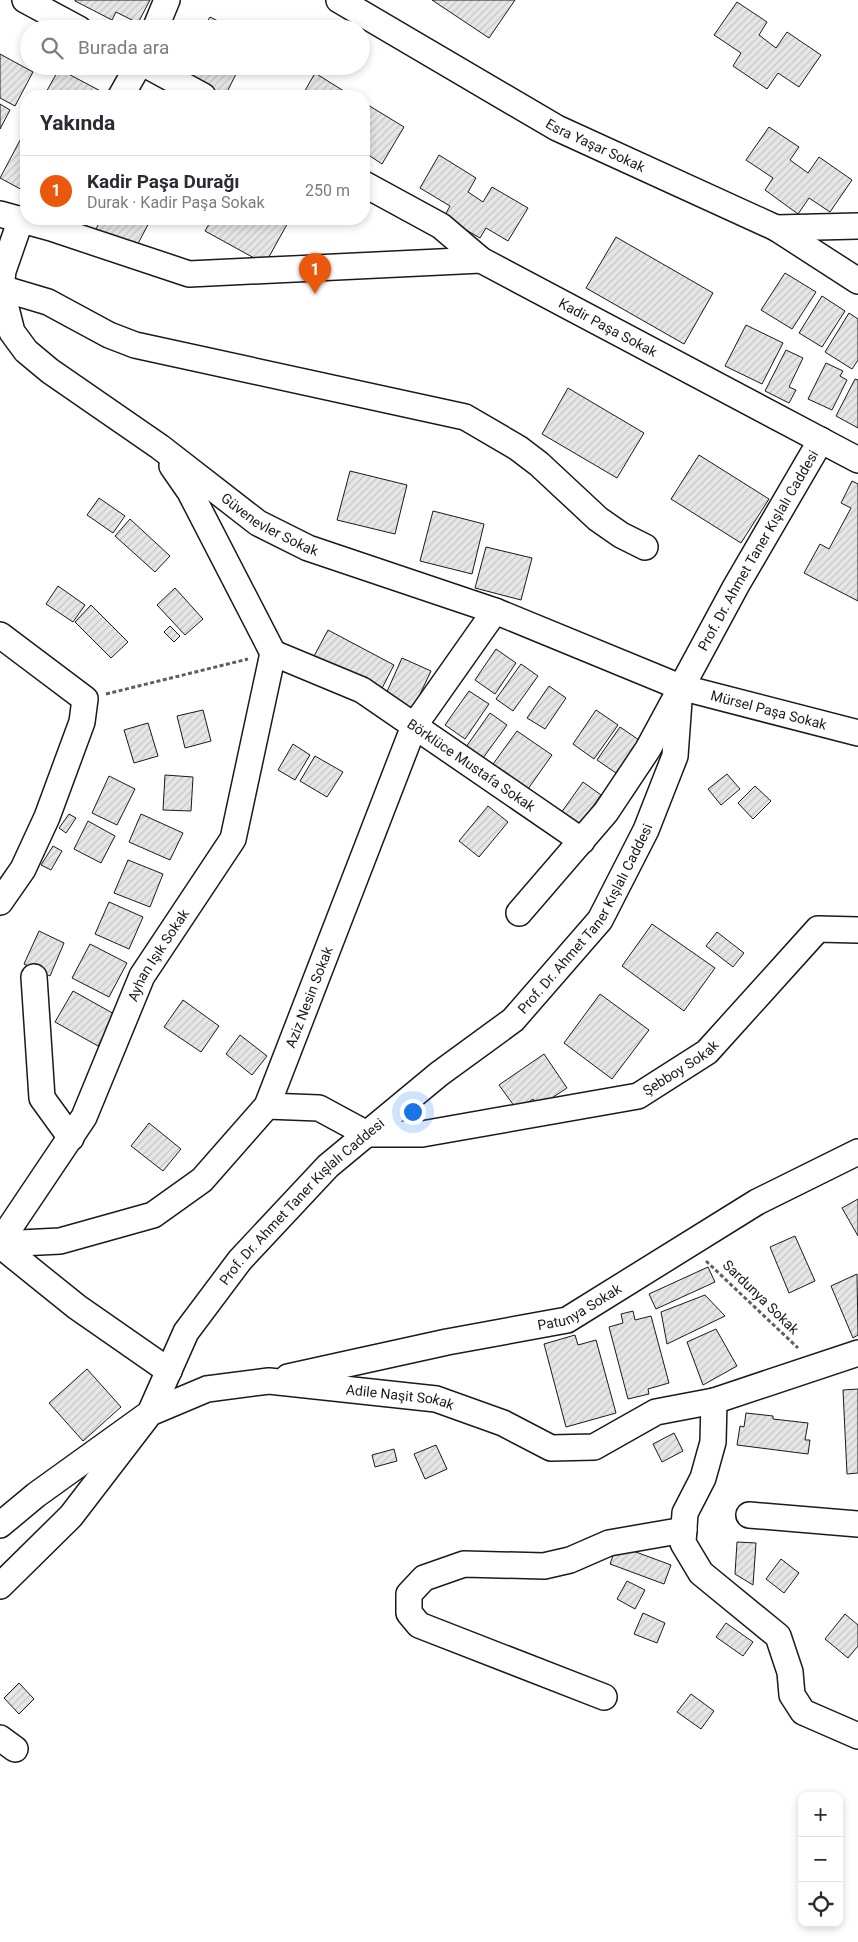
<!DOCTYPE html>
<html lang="tr">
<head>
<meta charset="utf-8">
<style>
	:root { --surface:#fff; --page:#f7f7f7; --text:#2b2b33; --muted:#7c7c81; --line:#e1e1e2; --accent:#ea580c }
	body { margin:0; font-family:Roboto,sans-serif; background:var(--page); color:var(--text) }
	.controls { position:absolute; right:15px; bottom:15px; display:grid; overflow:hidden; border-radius:10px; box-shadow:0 2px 8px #0003 }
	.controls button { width:45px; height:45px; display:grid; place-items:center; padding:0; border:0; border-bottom:1px solid var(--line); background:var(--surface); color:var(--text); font:25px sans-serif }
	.you { position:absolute; left:412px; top:1111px; width:18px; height:18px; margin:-12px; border:4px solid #fff; border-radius:50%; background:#1a73e8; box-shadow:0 0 0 8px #1a73e833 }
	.badge { display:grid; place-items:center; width:32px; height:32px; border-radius:50%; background:var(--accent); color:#fff; font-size:16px; font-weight:700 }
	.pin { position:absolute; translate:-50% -41px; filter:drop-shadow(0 1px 2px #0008) }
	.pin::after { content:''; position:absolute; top:26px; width:18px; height:15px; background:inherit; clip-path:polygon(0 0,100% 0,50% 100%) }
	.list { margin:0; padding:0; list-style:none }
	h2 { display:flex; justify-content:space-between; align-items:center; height:65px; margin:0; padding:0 20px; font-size:21px }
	h2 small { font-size:16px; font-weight:400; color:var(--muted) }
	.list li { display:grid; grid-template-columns:32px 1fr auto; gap:15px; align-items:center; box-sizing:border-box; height:70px; padding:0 20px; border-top:1px solid var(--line) }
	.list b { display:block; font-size:19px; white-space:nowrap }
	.list p { margin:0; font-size:16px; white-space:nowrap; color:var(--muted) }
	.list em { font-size:16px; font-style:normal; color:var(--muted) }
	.icon { flex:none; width:28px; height:28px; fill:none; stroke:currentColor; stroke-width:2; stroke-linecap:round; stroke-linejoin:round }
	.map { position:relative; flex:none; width:858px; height:1942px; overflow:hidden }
	.search { position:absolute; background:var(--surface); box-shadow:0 2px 8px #0003; left:20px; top:20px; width:350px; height:55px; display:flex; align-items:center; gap:12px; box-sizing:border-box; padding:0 18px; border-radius:28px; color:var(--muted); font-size:19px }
	.panel { position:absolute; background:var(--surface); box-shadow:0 2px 8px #0003; left:20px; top:90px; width:350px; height:135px; border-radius:20px }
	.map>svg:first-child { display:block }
	.building { fill:url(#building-hatch); stroke:#1a1a1a }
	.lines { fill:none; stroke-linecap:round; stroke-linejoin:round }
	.minor-casing { stroke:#1a1a1a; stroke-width:28 }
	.path { stroke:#5f5f5f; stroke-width:3; stroke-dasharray:4 2.5; stroke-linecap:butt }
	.minor { stroke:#fff; stroke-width:25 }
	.labels { text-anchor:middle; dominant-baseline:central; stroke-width:4; stroke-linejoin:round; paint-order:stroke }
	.street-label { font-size:14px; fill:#1a1a1a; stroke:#fff }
</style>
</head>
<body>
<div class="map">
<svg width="858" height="1942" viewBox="0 0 858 1942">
	<defs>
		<pattern id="building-hatch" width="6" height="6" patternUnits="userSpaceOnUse" patternTransform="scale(1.25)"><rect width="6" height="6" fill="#e6e6e6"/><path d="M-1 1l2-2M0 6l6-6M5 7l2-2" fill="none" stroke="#c5c5c5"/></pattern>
	</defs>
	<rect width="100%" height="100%" fill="#fff"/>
	<g class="building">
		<path d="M 75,0 L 150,0 L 138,23 L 116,12 L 112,20 L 75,1 Z"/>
		<path d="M 432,0 L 515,0 L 489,38 Z"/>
		<path d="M 737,2 L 767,22 L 759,35 L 776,48 L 787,32 L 821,55 L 799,87 L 778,73 L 767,89 L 733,66 L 741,53 L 714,35 Z"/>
		<path d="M 210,17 L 234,29 L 203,29 Z"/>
		<path d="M 0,54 L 33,72 L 15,106 L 0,98 Z"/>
		<path d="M 184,66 L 240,66 L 225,96 L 220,96 L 179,76 Z"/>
		<path d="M 59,69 L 108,95 L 107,96 L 44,96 Z"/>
		<path d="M 315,73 L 347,93 L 345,96 L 302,96 Z"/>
		<path d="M 0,104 L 10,110 L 0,129 Z"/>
		<path d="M 368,105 L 404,127 L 382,164 L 364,152 L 364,112 Z"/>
		<path d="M 769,127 L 799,147 L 790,160 L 808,173 L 819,157 L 852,180 L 830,212 L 809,198 L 798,214 L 765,190 L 773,178 L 746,160 Z"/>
		<path d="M 26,129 L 26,192 L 0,178 Z"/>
		<path d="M 439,155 L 476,178 L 468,192 L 483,202 L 492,187 L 528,208 L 508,241 L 486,228 L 480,238 L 444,217 L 450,206 L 420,188 Z"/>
		<path d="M 101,219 L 151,219 L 133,253 L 94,233 Z"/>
		<path d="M 212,219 L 290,219 L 265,264 L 205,231 Z"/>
		<path d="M 616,237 L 713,293 L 684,344 L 586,288 Z"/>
		<path d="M 785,273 L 816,292 L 792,329 L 761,310 Z"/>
		<path d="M 822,296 L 845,311 L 822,347 L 799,333 Z"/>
		<path d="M 849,313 L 858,319 L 858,360 L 852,369 L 825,352 Z"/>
		<path d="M 746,325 L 783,343 L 762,384 L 725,366 Z"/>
		<path d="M 786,350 L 803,358 L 789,387 L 796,390 L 789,403 L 765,391 Z"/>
		<path d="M 826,363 L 843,371 L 840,376 L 847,380 L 832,410 L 808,399 Z"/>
		<path d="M 855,379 L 858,380 L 858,428 L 836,416 Z"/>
		<path d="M 568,388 L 644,433 L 617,478 L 542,434 Z"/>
		<path d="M 699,455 L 769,499 L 741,543 L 671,499 Z"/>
		<path d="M 350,471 L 407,485 L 395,534 L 337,520 Z"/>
		<path d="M 852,481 L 858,484 L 858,601 L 804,573 L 820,544 L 829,549 L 851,508 L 841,503 Z"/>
		<path d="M 99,498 L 125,516 L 113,533 L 87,515 Z"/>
		<path d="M 433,511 L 484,524 L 472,574 L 420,561 Z"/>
		<path d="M 130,519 L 170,556 L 155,572 L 115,536 Z"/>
		<path d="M 486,547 L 532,558 L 521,600 L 475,588 Z"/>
		<path d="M 58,586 L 85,605 L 73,622 L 46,604 Z"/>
		<path d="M 175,588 L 203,619 L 185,635 L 157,605 Z"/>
		<path d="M 91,605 L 128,642 L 111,658 L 75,622 Z"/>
		<path d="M 170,626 L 180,636 L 174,642 L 164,632 Z"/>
		<path d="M 328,630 L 394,665 L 379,694 L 313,658 Z"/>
		<path d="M 496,649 L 516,663 L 495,694 L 475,680 Z"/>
		<path d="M 402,658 L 431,671 L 413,709 L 385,696 Z"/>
		<path d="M 521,664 L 538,676 L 513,711 L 496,699 Z"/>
		<path d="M 549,686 L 566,698 L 545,729 L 527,718 Z"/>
		<path d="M 469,691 L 489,704 L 465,739 L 445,725 Z"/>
		<path d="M 203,710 L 211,741 L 185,748 L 177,716 Z"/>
		<path d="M 596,710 L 618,725 L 594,759 L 573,744 Z"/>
		<path d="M 490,713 L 507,725 L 483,758 L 466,747 Z"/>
		<path d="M 148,723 L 158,756 L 134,763 L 124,730 Z"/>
		<path d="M 620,727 L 639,740 L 616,773 L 597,760 Z"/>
		<path d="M 517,731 L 552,755 L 523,796 L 488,771 Z"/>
		<path d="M 293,744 L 310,755 L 295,780 L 278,770 Z"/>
		<path d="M 315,756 L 343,772 L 327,797 L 300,781 Z"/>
		<path d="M 727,774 L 740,789 L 721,805 L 708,789 Z"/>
		<path d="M 165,775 L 193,777 L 191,811 L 163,810 Z"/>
		<path d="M 109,776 L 135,789 L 117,825 L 92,813 Z"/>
		<path d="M 583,782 L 601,795 L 579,826 L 561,813 Z"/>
		<path d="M 755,786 L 771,801 L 753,819 L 738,803 Z"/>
		<path d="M 488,806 L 508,822 L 479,857 L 459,841 Z"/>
		<path d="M 69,814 L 76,818 L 66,833 L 59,828 Z"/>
		<path d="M 141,814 L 183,833 L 170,860 L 129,842 Z"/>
		<path d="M 88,821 L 115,836 L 101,863 L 74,849 Z"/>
		<path d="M 53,846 L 62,851 L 51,870 L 41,865 Z"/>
		<path d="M 128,860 L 163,874 L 150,907 L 114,893 Z"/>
		<path d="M 109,902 L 143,917 L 129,949 L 95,934 Z"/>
		<path d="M 652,924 L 715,968 L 684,1011 L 622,966 Z"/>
		<path d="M 39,931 L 64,943 L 50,976 L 24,964 Z"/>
		<path d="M 717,932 L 744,953 L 733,967 L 706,946 Z"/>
		<path d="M 90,944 L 127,963 L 109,997 L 72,978 Z"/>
		<path d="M 73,991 L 116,1015 L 98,1046 L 55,1022 Z"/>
		<path d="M 600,994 L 649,1030 L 612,1079 L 564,1043 Z"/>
		<path d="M 183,1000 L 219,1026 L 201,1052 L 164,1027 Z"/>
		<path d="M 240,1035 L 267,1056 L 252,1075 L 226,1054 Z"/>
		<path d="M 544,1054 L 567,1088 L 538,1107 L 533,1099 L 517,1110 L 499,1085 Z"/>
		<path d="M 149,1123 L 181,1149 L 163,1171 L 131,1146 Z"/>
		<path d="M 858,1199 L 858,1236 L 842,1208 Z"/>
		<path d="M 795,1236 L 815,1281 L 789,1293 L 770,1247 Z"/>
		<path d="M 708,1267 L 715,1282 L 656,1309 L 649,1294 Z"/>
		<path d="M 857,1274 L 858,1335 L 853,1338 L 831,1286 Z"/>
		<path d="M 705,1295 L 725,1316 L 667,1344 L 661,1312 Z"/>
		<path d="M 633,1311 L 635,1320 L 651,1316 L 669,1383 L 648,1389 L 649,1394 L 628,1399 L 609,1327 L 623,1323 L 621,1314 Z"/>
		<path d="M 716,1329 L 737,1366 L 703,1385 L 687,1342 Z"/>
		<path d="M 575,1335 L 578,1345 L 596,1340 L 616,1413 L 566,1427 L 544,1344 Z"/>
		<path d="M 87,1369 L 121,1407 L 83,1441 L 49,1403 Z"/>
		<path d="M 858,1389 L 858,1473 L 847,1474 L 843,1390 Z"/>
		<path d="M 746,1413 L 773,1416 L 773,1419 L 808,1423 L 805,1440 L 810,1440 L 808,1454 L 737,1445 L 740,1426 L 744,1427 Z"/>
		<path d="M 674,1433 L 683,1451 L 662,1462 L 653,1444 Z"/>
		<path d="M 436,1445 L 447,1469 L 425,1479 L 414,1454 Z"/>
		<path d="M 394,1449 L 397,1461 L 375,1467 L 372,1455 Z"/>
		<path d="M 737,1542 L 756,1543 L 753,1585 L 735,1574 Z"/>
		<path d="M 617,1545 L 671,1565 L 664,1584 L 610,1564 Z"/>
		<path d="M 781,1559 L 799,1573 L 784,1593 L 766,1579 Z"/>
		<path d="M 627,1581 L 645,1590 L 635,1609 L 617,1599 Z"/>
		<path d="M 643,1613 L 665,1623 L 657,1643 L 634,1634 Z"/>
		<path d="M 845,1614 L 858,1625 L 858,1646 L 848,1658 L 825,1639 Z"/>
		<path d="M 726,1623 L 753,1642 L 743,1656 L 716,1637 Z"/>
		<path d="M 19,1683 L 34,1699 L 19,1714 L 4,1698 Z"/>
		<path d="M 691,1694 L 714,1711 L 701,1729 L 677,1712 Z"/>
	</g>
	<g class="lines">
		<g class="minor-casing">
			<g id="minor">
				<path d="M 25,0 L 79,29"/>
				<path id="s1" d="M 339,0 L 557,128 L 776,228 L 858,281"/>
				<path d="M 155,29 L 167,0"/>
				<path d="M 148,66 L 203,96"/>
				<path d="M 121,96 L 138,66"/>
				<path id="s2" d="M 364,184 L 441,226 L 481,260 L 858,460"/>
				<path d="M 0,214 L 51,228 L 189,274 L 481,260"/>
				<path id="s3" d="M 21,219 L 3,271 L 1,288 L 12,332 L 26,351 L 50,371 L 160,447 L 258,523 L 308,548 L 495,611 L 680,687 L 858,733"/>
				<path d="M 776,228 L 858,226"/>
				<path d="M 1,288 L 48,302 L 109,335 L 135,345 L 465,417 L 518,448 L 539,464 L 598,519 L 621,535 L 645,547"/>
				<path d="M 172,466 L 190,492 L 273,653"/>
				<path d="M 0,635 L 85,699 L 82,722 L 47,817 L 23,869 L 0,902"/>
				<path id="s4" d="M 273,653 L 362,690 L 582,841"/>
				<path id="s5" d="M 519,913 L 606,812 L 648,749 L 736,586 L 821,440"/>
				<path d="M 34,977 L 42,1098 L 71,1138"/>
				<path id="s6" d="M 267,1106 L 319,1108 L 367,1134 L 422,1134 L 638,1096 L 707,1052 L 818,929 L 858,930"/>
				<path id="s7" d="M 0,1242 L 84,1117 L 142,976 L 233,839 L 273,653"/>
				<path id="s8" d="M 0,1244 L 60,1241 L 153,1215 L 202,1180 L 267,1106 L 414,726 L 495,611"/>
				<path d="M 0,1245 L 77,1307 L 169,1371"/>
				<path id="s9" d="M 288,1377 L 447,1342 L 567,1320 L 757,1202 L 858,1152"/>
				<path d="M 714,1401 L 713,1442 L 703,1478 L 685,1513 L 683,1543 L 701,1573 L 778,1636 L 790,1672 L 792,1695 L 803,1712 L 858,1736"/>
				<path d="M 749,1515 L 858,1524"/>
				<path id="s10" d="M 0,1525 L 36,1495 L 150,1413 L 186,1332 L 240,1260 L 328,1166 L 439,1074 L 513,1020 L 600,920 L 646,830 L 675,756 L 680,687"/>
				<path id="s11" d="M 0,1586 L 71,1516 L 150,1413 L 207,1389 L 269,1381 L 436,1399 L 503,1423 L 551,1448 L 594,1447 L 656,1412 L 714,1401 L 858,1353"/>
				<path d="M 604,1697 L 419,1625 L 409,1613 L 409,1594 L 424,1578 L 464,1564 L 544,1566 L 570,1560 L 609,1543 L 684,1530"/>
				<path d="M 0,1738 L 15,1749"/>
			</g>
		</g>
		<g class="path">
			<path d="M 106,694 L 248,659"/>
			<path d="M 706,1261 L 798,1348"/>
		</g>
		<use href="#minor" class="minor"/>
	</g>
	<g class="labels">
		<g class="street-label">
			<text stroke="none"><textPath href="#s1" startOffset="295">Esra Yaşar Sokak</textPath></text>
			<text stroke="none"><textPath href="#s2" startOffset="284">Kadir Paşa Sokak</textPath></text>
			<text stroke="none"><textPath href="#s3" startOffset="441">Güvenevler Sokak</textPath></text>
			<text stroke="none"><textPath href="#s5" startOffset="436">Prof. Dr. Ahmet Taner Kışlalı Caddesi</textPath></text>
			<text stroke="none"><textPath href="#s3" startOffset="975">Mürsel Paşa Sokak</textPath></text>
			<text stroke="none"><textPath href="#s4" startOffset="229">Börklüce Mustafa Sokak</textPath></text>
			<text stroke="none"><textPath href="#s10" startOffset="856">Prof. Dr. Ahmet Taner Kışlalı Caddesi</textPath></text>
			<text stroke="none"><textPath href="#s7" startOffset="329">Ayhan Işık Sokak</textPath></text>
			<text stroke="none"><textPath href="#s8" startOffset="432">Aziz Nesin Sokak</textPath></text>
			<text stroke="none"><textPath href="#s6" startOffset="432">Şebboy Sokak</textPath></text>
			<text stroke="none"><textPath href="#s10" startOffset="451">Prof. Dr. Ahmet Taner Kışlalı Caddesi</textPath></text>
			<text transform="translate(761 1297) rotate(44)">Sardunya Sokak</text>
			<text stroke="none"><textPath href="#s9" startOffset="301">Patunya Sokak</textPath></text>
			<text stroke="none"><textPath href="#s11" startOffset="486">Adile Naşit Sokak</textPath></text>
		</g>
	</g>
</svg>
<div class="controls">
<button>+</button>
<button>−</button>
<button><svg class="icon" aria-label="locate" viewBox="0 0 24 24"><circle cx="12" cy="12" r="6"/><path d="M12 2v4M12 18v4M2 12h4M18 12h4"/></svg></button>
</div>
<div class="you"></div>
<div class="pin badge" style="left:315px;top:294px">1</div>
<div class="search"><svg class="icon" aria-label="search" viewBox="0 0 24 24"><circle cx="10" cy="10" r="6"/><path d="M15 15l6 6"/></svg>Burada ara</div>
<section class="panel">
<h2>Yakında<small></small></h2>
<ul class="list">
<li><span class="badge">1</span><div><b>Kadir Paşa Durağı</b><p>Durak · Kadir Paşa Sokak</p></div><em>250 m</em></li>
</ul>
</section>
</div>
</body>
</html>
